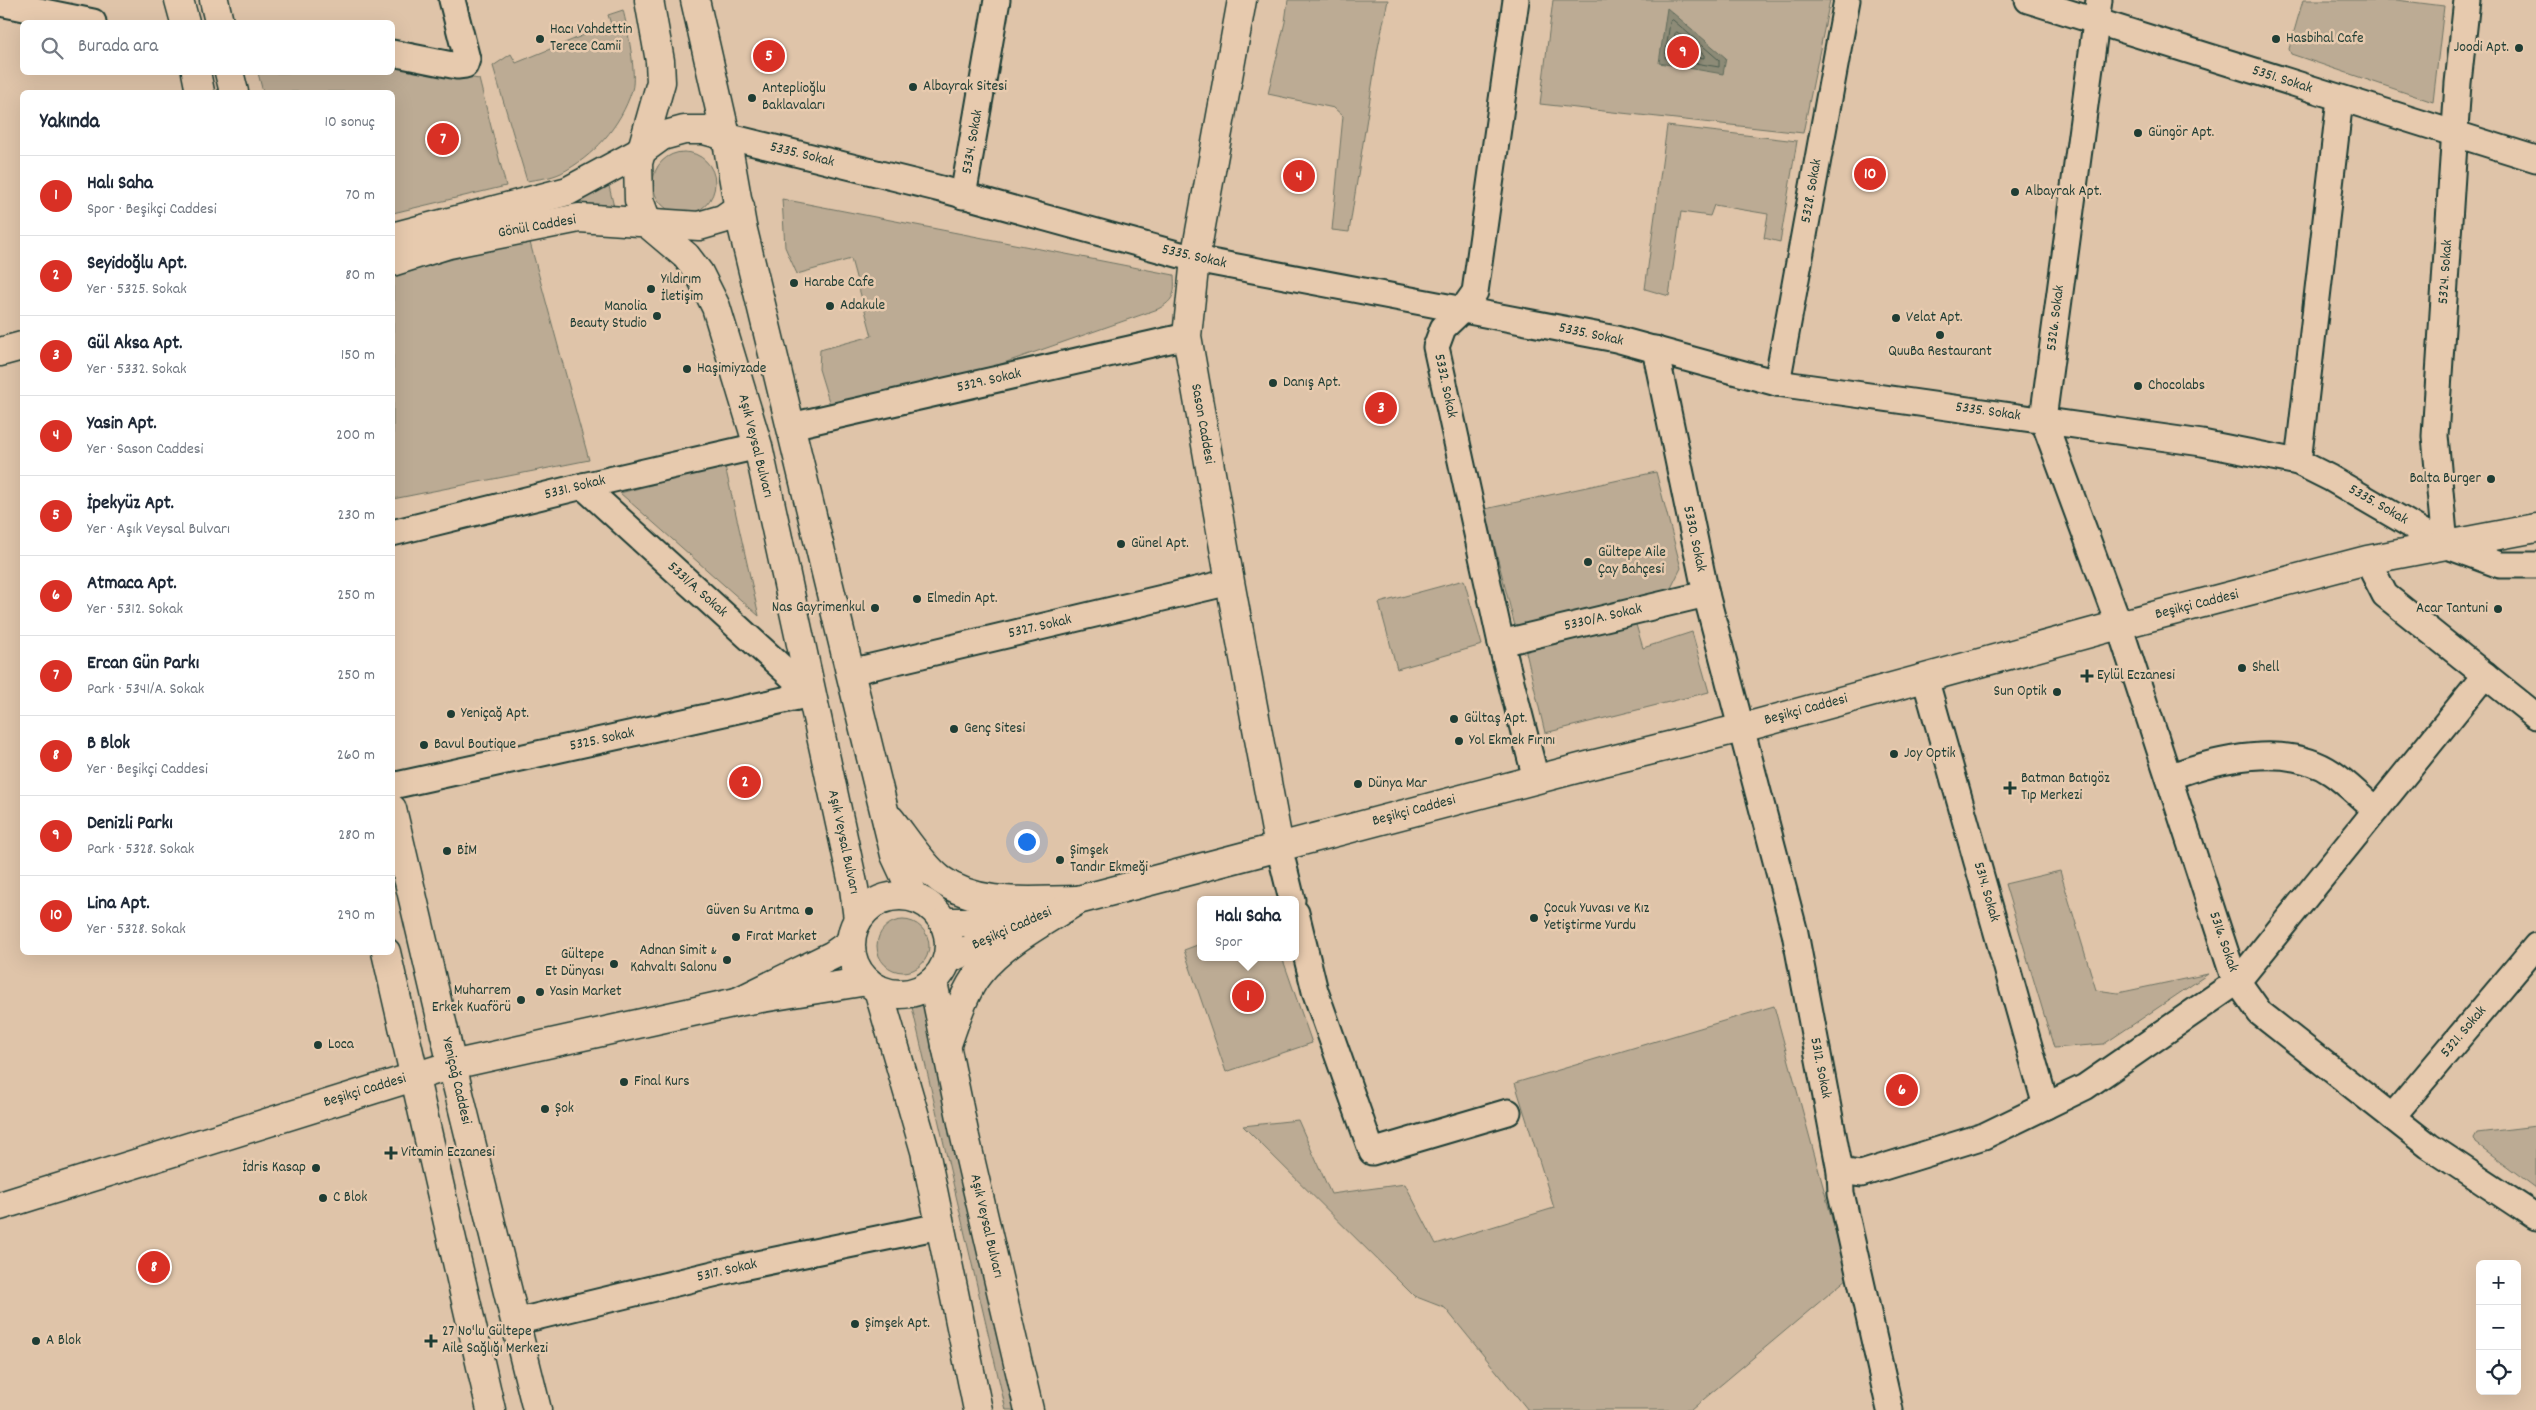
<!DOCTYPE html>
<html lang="tr">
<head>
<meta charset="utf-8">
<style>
	:root { --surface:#fff; --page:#f6f6f7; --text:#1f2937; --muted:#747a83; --line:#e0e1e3; --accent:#d93025 }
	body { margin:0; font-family:Dekko,sans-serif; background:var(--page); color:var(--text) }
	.controls { position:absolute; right:15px; bottom:15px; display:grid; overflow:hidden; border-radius:8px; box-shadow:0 5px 20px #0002 }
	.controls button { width:45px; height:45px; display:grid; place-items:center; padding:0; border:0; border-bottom:1px solid var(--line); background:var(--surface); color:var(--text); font:25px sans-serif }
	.you { position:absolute; left:1026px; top:841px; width:18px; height:18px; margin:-12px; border:4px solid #fff; border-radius:50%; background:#1a73e8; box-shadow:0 0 0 8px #1a73e833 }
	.badge { display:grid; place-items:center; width:32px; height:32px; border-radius:50%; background:var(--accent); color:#fff; font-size:16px; font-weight:700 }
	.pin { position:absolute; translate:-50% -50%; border:2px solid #fff; box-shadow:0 1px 5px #0006 }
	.popup { position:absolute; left:1197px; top:896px; width:102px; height:65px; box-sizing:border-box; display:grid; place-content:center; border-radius:8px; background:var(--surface); filter:drop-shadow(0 1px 4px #0005); font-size:16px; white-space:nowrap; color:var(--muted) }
	.popup b { font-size:19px; color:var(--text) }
	.popup::after { content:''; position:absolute; left:50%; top:100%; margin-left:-10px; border:10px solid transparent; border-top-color:var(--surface) }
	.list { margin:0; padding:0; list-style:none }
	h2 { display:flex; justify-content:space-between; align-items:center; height:65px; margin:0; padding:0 20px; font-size:21px }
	h2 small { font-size:16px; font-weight:400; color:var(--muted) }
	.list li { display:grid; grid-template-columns:32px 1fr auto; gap:15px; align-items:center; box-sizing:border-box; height:80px; padding:0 20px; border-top:1px solid var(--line) }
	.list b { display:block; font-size:19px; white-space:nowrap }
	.list p { margin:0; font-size:16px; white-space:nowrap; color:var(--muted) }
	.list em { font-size:16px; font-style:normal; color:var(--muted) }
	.icon { flex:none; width:28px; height:28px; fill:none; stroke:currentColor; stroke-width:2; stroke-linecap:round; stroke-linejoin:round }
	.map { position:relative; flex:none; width:2536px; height:1410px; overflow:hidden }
	.search { position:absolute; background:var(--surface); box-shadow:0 5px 20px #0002; left:20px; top:20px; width:375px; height:55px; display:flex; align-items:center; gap:12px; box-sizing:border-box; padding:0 18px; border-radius:8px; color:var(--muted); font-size:19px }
	.panel { position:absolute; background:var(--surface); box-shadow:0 5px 20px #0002; left:20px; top:90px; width:375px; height:865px; border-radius:8px }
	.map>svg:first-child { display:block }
	.green { fill:#bcab94; stroke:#6e7464 }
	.water { fill:#8d8b77; stroke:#616c5c }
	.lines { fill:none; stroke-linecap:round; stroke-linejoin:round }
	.shore { stroke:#4b5c4f; stroke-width:1 }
	.minor-casing { stroke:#1f3d34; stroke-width:29 }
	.tertiary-casing { stroke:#1f3d34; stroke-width:31 }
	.secondary-casing { stroke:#1f3d34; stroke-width:31 }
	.minor { stroke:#e7caae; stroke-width:25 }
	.tertiary { stroke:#e7caae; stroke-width:28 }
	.secondary { stroke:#e7caae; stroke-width:28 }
	.poi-dot { fill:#1f3d34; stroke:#e7caae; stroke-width:2 }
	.labels { text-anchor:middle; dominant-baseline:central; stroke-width:5; stroke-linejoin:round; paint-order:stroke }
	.poi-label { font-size:15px; fill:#1f3d34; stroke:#e7caae; text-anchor:start }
	.street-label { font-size:15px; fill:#1f3d34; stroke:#e7caae }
</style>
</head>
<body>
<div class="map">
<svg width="2536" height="1410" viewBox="0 0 2536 1410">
	<rect width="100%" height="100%" fill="#dfc4a9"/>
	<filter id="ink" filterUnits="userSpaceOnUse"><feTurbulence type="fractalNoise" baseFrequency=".02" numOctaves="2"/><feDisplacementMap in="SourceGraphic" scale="10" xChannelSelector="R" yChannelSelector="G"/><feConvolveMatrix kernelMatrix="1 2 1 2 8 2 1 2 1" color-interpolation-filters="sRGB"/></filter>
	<g filter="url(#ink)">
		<g class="green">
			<path d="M 1288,0 L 1388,0 L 1378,48 L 1349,232 L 1332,230 L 1343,116 L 1334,108 L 1268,94 L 1285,22 Z"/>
			<path d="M 1553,0 L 1830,0 L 1803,133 L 1540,104 Z"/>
			<path d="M 2303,0 L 2396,0 L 2444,6 L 2433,102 L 2291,54 L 2289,49 Z"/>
			<path d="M 623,10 C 627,26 637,75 632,90 C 621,126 593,157 561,173 C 551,178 538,179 527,181 L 493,66 L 511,54 L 516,63 L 611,24 L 608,15 Z"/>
			<path d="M 393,65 L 479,79 L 506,186 L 393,213 L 392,92 L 263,92 L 258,73 L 392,72 Z"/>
			<path d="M 1667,126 L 1797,141 L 1780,242 L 1764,238 L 1768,214 L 1714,205 L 1710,216 L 1681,212 L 1669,296 L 1645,289 Z"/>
			<circle cx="684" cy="183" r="31"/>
			<path d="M 608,182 L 614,207 L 516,223 Z"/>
			<path d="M 782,199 L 1174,275 C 1175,293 1175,300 1158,309 L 998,365 L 830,405 L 819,369 L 820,350 L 872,336 L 851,259 L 797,274 L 785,247 Z"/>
			<path d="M 529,239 L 589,460 L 393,499 L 393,275 Z"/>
			<path d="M 725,466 L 759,616 L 620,493 Z"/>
			<path d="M 1656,472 L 1681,568 L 1670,590 L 1516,630 L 1485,509 Z"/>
			<path d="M 1464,580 L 1482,645 L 1397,669 L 1379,603 Z"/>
			<path d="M 1634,618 L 1643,648 L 1692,632 L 1709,692 L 1545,733 L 1525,648 Z"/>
			<path d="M 2060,871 L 2096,990 L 2118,993 L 2208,974 L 2104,1044 L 2054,1048 L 2005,884 Z"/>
			<circle cx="903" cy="946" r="26"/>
			<path d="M 1200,944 L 1200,957 L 1282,957 L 1312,1043 L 1226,1072 L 1184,950 Z"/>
			<path d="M 925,1005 L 1020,1410 L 1006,1410 L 912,1007 Z"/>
			<path d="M 1774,1006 L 1848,1278 L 1691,1410 L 1528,1410 L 1445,1308 L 1414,1296 L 1243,1126 L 1298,1120 L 1331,1194 L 1405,1184 L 1436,1244 L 1554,1208 L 1515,1083 Z"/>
			<path d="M 2536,1126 L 2536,1188 L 2476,1143 L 2474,1138 L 2477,1133 Z"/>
		</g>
		<path class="water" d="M 1667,8 L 1726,58 L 1723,74 L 1659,63 Z"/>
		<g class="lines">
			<g class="shore">
				<path d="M 1673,20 L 1719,60 L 1719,67 L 1665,58 L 1670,22 Z"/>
				<path d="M 1677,32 L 1704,55 L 1704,58 L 1673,53 L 1675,34 Z"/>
			</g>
			<g class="minor-casing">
				<g id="minor">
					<path d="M 1516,0 L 1475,292 L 1463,309 L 1443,328 L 1436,347 L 1501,643 L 1536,779"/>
					<path d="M 2028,0 L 2536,159"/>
					<path d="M 2099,0 L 2043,419 L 2119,625 L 2233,975 L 2260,1013 L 2429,1146 L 2536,1217"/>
					<path d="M 0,3 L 93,22"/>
					<path d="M 392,53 L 457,66 L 465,65 L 467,59 L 452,0"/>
					<path d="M 726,136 L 941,189 L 1195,259 L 1616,339 L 1777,383 L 2202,443 L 2298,462 L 2330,478 L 2445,545 L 2500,565 L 2536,565"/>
					<path d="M 963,196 L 997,0"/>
					<path d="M 1655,349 L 1706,594 L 1795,933 L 1840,1171 L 1841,1193 L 1890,1410"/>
					<path d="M 1777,383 L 1847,0"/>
					<path d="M 791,426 L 1187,336"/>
					<path d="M 2298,462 L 2340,99"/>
					<path d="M 583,486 L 811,694"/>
					<path d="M 392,533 L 583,486 L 758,446"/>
					<path d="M 2445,545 L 2435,436 L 2458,83 L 2467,0"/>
					<path d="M 2367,560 L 2385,595 L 2536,716"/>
					<path d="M 1501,643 L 1706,594"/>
					<path d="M 850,672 L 1230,582"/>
					<path d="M 1925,678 L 2046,1106"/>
					<path d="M 2169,777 C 2216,759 2287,742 2332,773 C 2347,783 2361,798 2376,810"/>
					<path d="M 392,786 L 811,694"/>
					<path d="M 1279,847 L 1292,900"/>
					<path d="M 1296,913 L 1315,991 L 1372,1152 L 1508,1112"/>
					<path d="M 2392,1117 L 2536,946"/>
					<path d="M 1840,1171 L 1861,1174 L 1984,1136 L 2085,1087 L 2238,981 L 2485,675"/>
					<path d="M 515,1322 L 742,1267 L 940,1226"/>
				</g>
			</g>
			<g class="tertiary-casing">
				<g id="tertiary">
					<path d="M 179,0 L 185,22"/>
					<path d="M 214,0 L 219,22"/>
					<path d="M 1242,0 L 1195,259 L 1187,336 L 1230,582 L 1279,847"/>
					<path d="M 196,72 L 200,92"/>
					<path d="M 229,72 L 234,92"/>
					<path d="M 392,237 L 568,191 L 640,152 L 662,136 L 684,130 L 704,130 L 726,136"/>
					<path d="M 392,262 L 449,244 L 579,218 L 699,226 L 723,219 L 740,207"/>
					<path d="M 0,352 L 22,346"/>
					<path d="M 392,809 L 452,1065 L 537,1410"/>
					<path d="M 1078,900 L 1591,765 L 1742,728 L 2119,625 L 2367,560 L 2536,528"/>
					<path d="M 386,952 L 491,1410"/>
					<path d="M 0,1206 L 452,1065 L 737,1002"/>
				</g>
			</g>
			<g class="secondary-casing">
				<g id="secondary">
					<path d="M 649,0 L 660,61 L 661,82 L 638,163 L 639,200 L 648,224 L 686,256 L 699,273 L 716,307 L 758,446 L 854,888 L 858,919"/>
					<path d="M 695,0 L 726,136 L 742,226 L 850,672 L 895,855 L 915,898"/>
					<path d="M 891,820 C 905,838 922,865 940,879 C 979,908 1032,900 1078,900"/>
					<circle cx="900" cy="945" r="49"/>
					<path d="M 944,922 L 969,922 L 1020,912"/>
					<path d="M 850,943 L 833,955 L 737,1002 L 867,981"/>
					<path d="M 947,960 L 1020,925"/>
					<path d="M 933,982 L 965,1137 L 1029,1410"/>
					<path d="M 878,989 L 925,1151 L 978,1410"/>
					<path d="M 946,1047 C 954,1025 964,991 979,973 C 1004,942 1044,922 1078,900"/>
				</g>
			</g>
			<use href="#minor" class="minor"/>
			<use href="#tertiary" class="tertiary"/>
			<use href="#secondary" class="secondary"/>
		</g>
	</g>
	<g class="poi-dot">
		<circle cx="540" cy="39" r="5"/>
		<circle cx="2276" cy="39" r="5"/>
		<circle cx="2519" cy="48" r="5"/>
		<circle cx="913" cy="87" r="5"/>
		<circle cx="752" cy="98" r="5"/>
		<circle cx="2138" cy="133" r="5"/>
		<circle cx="2015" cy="192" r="5"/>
		<circle cx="794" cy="283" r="5"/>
		<circle cx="651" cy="289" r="5"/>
		<circle cx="830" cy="306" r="5"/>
		<circle cx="657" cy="316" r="5"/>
		<circle cx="1896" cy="318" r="5"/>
		<circle cx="1940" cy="335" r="5"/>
		<circle cx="687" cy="369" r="5"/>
		<circle cx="1273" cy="383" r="5"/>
		<circle cx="2138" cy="386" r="5"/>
		<circle cx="2491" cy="479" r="5"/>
		<circle cx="1121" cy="544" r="5"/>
		<circle cx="1588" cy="562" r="5"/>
		<circle cx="917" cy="599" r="5"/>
		<circle cx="875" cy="608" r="5"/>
		<circle cx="2498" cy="609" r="5"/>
		<circle cx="2242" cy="668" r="5"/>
		<path d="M2084.5 668.5h5v5h5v5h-5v5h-5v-5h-5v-5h5z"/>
		<circle cx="2057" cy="692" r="5"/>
		<circle cx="451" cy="714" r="5"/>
		<circle cx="1454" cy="719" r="5"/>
		<circle cx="954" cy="729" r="5"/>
		<circle cx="1459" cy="741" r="5"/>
		<circle cx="424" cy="745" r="5"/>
		<circle cx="1894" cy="754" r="5"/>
		<circle cx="1358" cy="784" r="5"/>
		<path d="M2007.5 780.5h5v5h5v5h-5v5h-5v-5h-5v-5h5z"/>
		<circle cx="447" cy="851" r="5"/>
		<circle cx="1060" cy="860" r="5"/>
		<circle cx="809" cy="911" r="5"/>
		<circle cx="1534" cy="918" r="5"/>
		<circle cx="736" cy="937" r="5"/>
		<circle cx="727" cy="960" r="5"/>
		<circle cx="614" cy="964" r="5"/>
		<circle cx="540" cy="992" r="5"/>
		<circle cx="521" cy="1000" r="5"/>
		<circle cx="318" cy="1045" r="5"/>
		<circle cx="624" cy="1082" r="5"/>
		<circle cx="545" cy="1109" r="5"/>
		<path d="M388.5 1145.5h5v5h5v5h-5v5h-5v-5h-5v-5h5z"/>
		<circle cx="316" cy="1168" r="5"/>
		<circle cx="323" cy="1198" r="5"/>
		<circle cx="855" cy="1324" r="5"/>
		<circle cx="36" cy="1341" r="5"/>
		<path d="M428.5 1333.5h5v5h5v5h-5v5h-5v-5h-5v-5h5z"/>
	</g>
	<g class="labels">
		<g class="poi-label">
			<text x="550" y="30">Hacı Vahdettin<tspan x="550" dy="17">Terece Camii</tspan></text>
			<text x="2286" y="39">Hasbihal Cafe</text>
			<text x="2509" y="48" text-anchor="end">Joodi Apt.</text>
			<text x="923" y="87">Albayrak Sitesi</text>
			<text x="762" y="89">Anteplioğlu<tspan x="762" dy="17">Baklavaları</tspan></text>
			<text x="2148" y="133">Güngör Apt.</text>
			<text x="2025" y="192">Albayrak Apt.</text>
			<text x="661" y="280">Yıldırım<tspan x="661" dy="17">İletişim</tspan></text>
			<text x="804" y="283">Harabe Cafe</text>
			<text x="840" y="306">Adakule</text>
			<text x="647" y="307" text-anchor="end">Manolia<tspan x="647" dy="17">Beauty Studio</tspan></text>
			<text x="1906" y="318">Velat Apt.</text>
			<text x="1940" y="352" text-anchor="middle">QuuBa Restaurant</text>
			<text x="697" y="369">Haşimiyzade</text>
			<text x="1283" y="383">Danış Apt.</text>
			<text x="2148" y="386">Chocolabs</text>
			<text x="2481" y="479" text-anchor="end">Balta Burger</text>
			<text x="1131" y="544">Günel Apt.</text>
			<text x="1598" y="553">Gültepe Aile<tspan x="1598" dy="17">Çay Bahçesi</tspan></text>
			<text x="927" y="599">Elmedin Apt.</text>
			<text x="865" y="608" text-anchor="end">Nas Gayrimenkul</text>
			<text x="2488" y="609" text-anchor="end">Acar Tantuni</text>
			<text x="2252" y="668">Shell</text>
			<text x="2097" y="676">Eylül Eczanesi</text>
			<text x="2047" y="692" text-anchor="end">Sun Optik</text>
			<text x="461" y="714">Yeniçağ Apt.</text>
			<text x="1464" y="719">Gültaş Apt.</text>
			<text x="964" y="729">Genç Sitesi</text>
			<text x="1469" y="741">Yol Ekmek Fırını</text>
			<text x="434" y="745">Bavul Boutique</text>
			<text x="1904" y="754">Joy Optik</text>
			<text x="2021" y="779">Batman Batıgöz<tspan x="2021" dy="17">Tıp Merkezi</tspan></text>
			<text x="1368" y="784">Dünya Mar</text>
			<text x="457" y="851">BİM</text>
			<text x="1070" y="851">Şimşek<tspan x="1070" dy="17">Tandır Ekmeği</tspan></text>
			<text x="1544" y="909">Çocuk Yuvası ve Kız<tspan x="1544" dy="17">Yetiştirme Yurdu</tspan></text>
			<text x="799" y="911" text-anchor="end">Güven Su Arıtma</text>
			<text x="746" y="937">Fırat Market</text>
			<text x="717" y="951" text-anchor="end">Adnan Simit &amp;<tspan x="717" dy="17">Kahvaltı Salonu</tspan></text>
			<text x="604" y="955" text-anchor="end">Gültepe<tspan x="604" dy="17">Et Dünyası</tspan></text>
			<text x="511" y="991" text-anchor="end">Muharrem<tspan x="511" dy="17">Erkek Kuaförü</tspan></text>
			<text x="550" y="992">Yasin Market</text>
			<text x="328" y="1045">Loca</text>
			<text x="634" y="1082">Final Kurs</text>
			<text x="555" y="1109">Şok</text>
			<text x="401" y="1153">Vitamin Eczanesi</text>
			<text x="306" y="1168" text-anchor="end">İdris Kasap</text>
			<text x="333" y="1198">C Blok</text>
			<text x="865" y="1324">Şimşek Apt.</text>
			<text x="442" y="1332">27 No'lu Gültepe<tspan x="442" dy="17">Aile Sağlığı Merkezi</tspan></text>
			<text x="46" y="1341">A Blok</text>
		</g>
		<g class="street-label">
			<text transform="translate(2282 80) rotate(18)">5351. Sokak</text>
			<text transform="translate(973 142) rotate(-80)">5334. Sokak</text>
			<text transform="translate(802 155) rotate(14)">5335. Sokak</text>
			<text transform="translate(1812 191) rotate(-80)">5328. Sokak</text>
			<text transform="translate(537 227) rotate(-10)">Gönül Caddesi</text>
			<text transform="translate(1194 257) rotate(13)">5335. Sokak</text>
			<text transform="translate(2446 272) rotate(-86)">5324. Sokak</text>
			<text transform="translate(2056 318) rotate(-83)">5326. Sokak</text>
			<text transform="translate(1591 335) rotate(12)">5335. Sokak</text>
			<text transform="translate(989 381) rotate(-13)">5329. Sokak</text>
			<text transform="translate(1445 386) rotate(78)">5332. Sokak</text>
			<text transform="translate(1988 412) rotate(8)">5335. Sokak</text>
			<text transform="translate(1202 424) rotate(80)">Sason Caddesi</text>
			<text transform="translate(755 446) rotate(76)">Aşık Veysal Bulvarı</text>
			<text transform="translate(575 488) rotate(-14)">5331. Sokak</text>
			<text transform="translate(2378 505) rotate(30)">5335. Sokak</text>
			<text transform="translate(1694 539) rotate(78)">5330. Sokak</text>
			<text transform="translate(697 590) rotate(42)">5331/A. Sokak</text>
			<text transform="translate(2197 605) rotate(-14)">Beşikçi Caddesi</text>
			<text transform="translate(1603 618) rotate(-13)">5330/A. Sokak</text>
			<text transform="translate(1040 627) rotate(-13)">5327. Sokak</text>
			<text transform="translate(1806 710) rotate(-15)">Beşikçi Caddesi</text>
			<text transform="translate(602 740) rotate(-12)">5325. Sokak</text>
			<text transform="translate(1414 811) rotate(-15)">Beşikçi Caddesi</text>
			<text transform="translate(843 842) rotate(78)">Aşık Veysal Bulvarı</text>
			<text transform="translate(1986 892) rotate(74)">5314. Sokak</text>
			<text transform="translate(1012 929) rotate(-24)">Beşikçi Caddesi</text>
			<text transform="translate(2223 942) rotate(71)">5316. Sokak</text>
			<text transform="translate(2464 1032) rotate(-50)">5321. Sokak</text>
			<text transform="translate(1820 1068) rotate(79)">5312. Sokak</text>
			<text transform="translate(456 1081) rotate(77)">Yeniçağ Caddesi</text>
			<text transform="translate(365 1091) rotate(-17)">Beşikçi Caddesi</text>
			<text transform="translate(986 1226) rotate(77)">Aşık Veysal Bulvarı</text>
			<text transform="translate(727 1271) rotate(-13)">5317. Sokak</text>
		</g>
	</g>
</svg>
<div class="controls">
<button>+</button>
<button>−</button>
<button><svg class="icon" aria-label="locate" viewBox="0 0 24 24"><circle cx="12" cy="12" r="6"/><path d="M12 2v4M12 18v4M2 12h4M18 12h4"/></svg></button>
</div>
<div class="you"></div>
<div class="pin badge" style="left:1248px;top:996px">1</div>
<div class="popup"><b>Halı Saha</b>Spor</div>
<div class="pin badge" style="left:745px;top:782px">2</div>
<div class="pin badge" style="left:1381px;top:408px">3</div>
<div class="pin badge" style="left:1299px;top:176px">4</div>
<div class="pin badge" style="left:769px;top:56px">5</div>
<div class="pin badge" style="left:1902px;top:1090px">6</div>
<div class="pin badge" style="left:443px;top:139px">7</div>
<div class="pin badge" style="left:154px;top:1267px">8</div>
<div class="pin badge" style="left:1683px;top:52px">9</div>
<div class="pin badge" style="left:1870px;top:174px">10</div>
<div class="search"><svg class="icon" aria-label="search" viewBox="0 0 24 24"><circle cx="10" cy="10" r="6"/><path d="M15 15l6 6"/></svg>Burada ara</div>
<section class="panel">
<h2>Yakında<small>10 sonuç</small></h2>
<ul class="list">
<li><span class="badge">1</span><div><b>Halı Saha</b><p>Spor · Beşikçi Caddesi</p></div><em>70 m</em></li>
<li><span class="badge">2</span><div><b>Seyidoğlu Apt.</b><p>Yer · 5325. Sokak</p></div><em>80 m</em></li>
<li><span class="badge">3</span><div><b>Gül Aksa Apt.</b><p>Yer · 5332. Sokak</p></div><em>150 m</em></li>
<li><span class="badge">4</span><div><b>Yasin Apt.</b><p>Yer · Sason Caddesi</p></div><em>200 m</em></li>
<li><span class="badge">5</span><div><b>İpekyüz Apt.</b><p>Yer · Aşık Veysal Bulvarı</p></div><em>230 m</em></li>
<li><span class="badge">6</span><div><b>Atmaca Apt.</b><p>Yer · 5312. Sokak</p></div><em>250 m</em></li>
<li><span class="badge">7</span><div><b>Ercan Gün Parkı</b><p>Park · 5341/A. Sokak</p></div><em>250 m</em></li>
<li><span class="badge">8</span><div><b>B Blok</b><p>Yer · Beşikçi Caddesi</p></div><em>260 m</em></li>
<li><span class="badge">9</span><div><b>Denizli Parkı</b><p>Park · 5328. Sokak</p></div><em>280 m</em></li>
<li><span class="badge">10</span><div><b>Lina Apt.</b><p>Yer · 5328. Sokak</p></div><em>290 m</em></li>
</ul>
</section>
</div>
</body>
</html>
